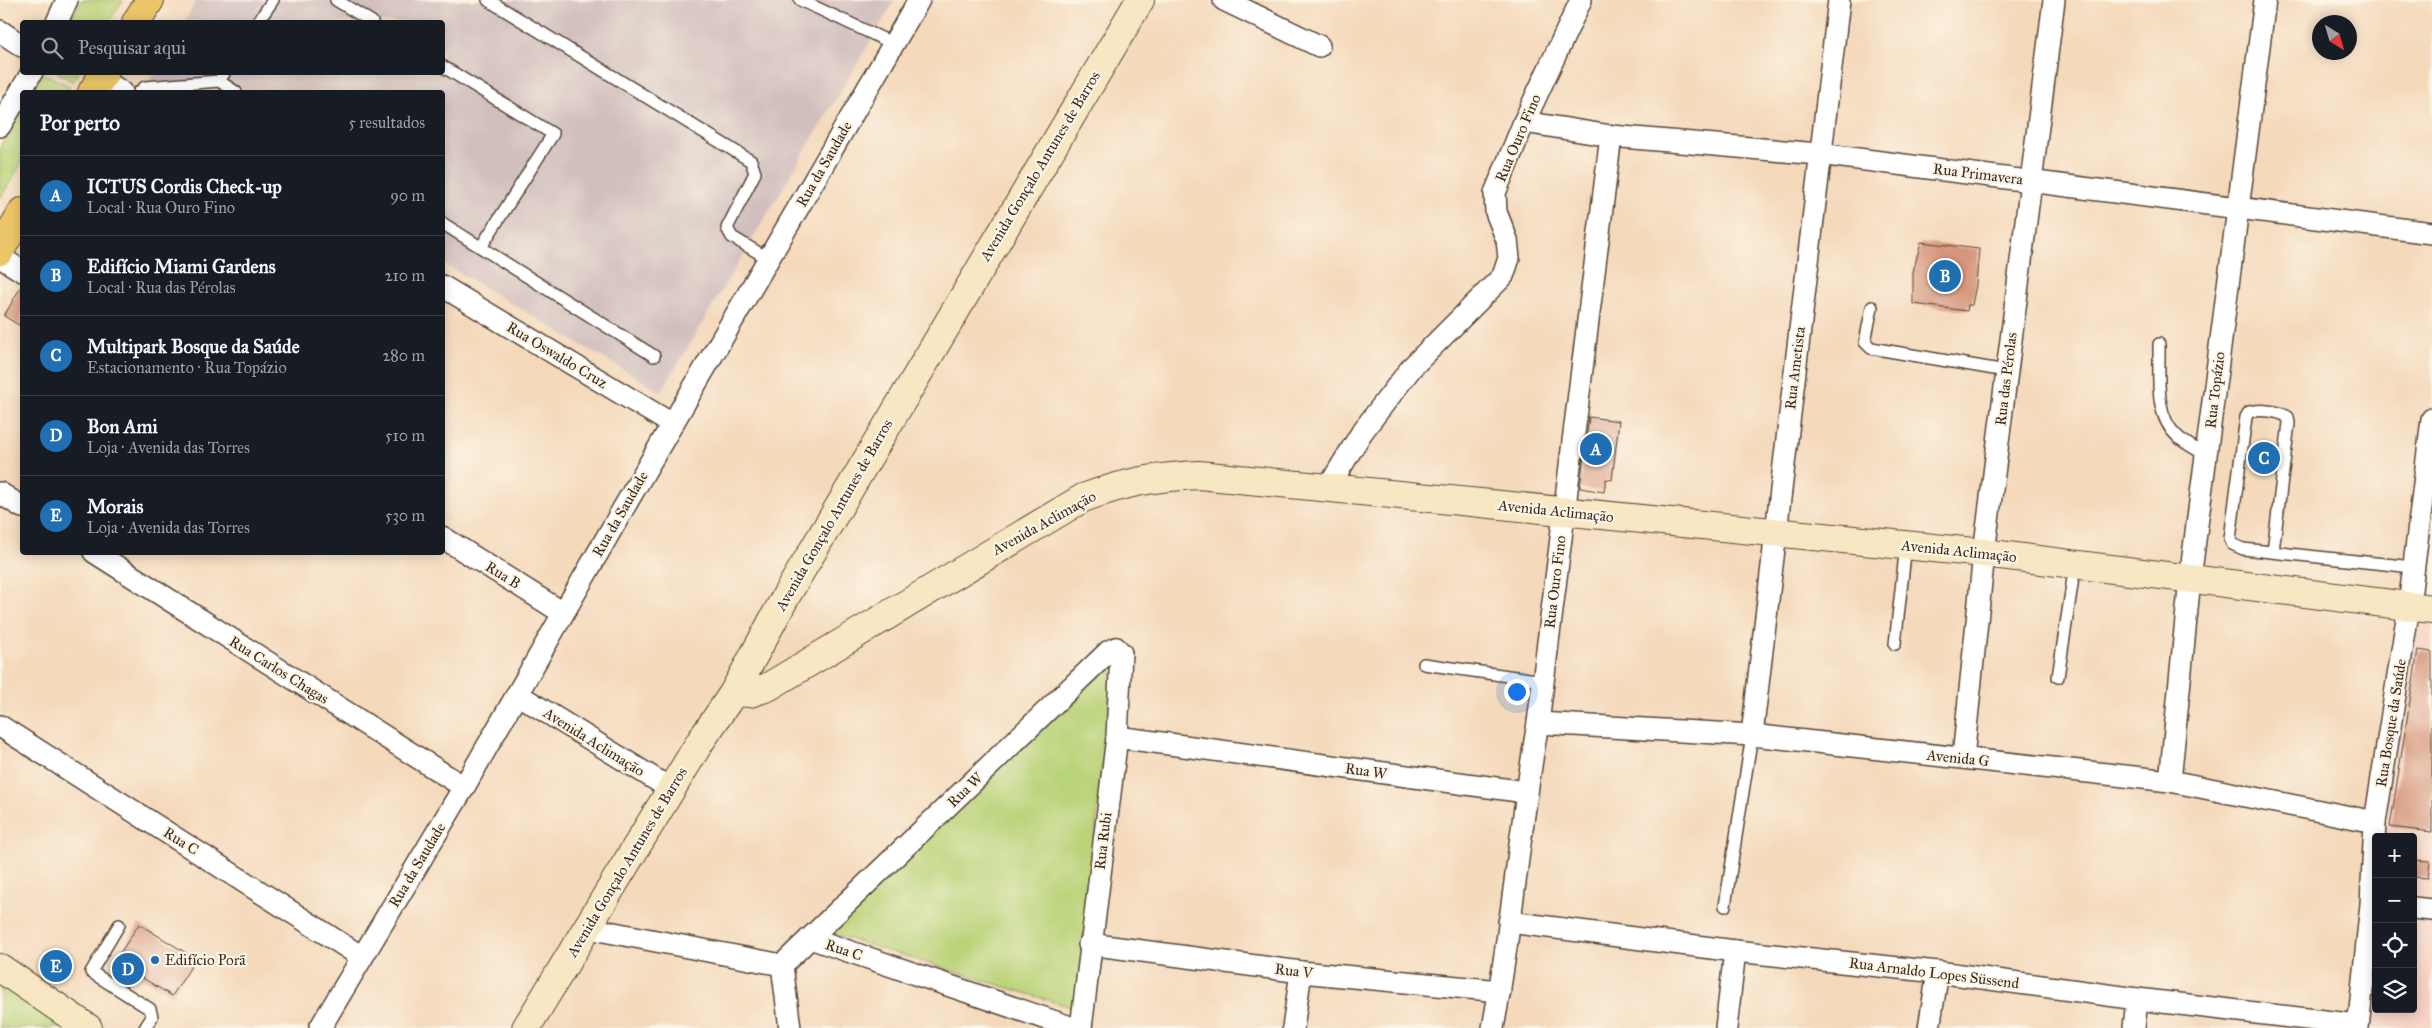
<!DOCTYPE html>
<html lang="pt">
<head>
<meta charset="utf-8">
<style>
	:root { --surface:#171b24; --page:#242831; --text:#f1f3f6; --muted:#9ea1a6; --line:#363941; --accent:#1f6fb2 }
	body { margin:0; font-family:"IM FELL Great Primer",serif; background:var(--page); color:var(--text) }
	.controls { position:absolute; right:15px; bottom:15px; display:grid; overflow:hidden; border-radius:5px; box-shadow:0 2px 12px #0003 }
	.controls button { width:45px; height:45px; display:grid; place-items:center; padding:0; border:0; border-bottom:1px solid var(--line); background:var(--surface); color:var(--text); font:25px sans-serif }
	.compass { position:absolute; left:2312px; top:15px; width:45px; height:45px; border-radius:50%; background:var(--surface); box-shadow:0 2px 12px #0003; rotate:143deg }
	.you { position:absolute; left:1516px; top:691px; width:18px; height:18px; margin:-12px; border:4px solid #fff; border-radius:50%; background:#1a73e8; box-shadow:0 0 0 8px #1a73e833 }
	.badge { display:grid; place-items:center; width:32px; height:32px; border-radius:50%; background:var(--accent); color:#fff; font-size:16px; font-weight:700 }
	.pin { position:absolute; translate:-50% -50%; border:2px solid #fff; box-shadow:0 1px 5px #0006 }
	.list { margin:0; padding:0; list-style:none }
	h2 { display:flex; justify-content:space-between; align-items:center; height:65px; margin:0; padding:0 20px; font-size:21px }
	h2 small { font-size:16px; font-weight:400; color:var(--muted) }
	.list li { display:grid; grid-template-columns:32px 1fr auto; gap:15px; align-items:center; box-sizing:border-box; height:80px; padding:0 20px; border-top:1px solid var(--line) }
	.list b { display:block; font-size:19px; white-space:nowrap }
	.list p { margin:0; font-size:16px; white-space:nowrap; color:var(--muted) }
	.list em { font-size:16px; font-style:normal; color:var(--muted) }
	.icon { flex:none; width:28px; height:28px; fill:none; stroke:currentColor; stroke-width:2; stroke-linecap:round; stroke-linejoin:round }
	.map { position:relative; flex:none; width:2432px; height:1028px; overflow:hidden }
	.search { position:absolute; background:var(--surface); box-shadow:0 2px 12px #0003; left:20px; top:20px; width:425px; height:55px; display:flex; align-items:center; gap:12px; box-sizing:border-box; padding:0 18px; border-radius:5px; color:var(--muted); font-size:19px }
	.panel { position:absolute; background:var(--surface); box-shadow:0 2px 12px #0003; left:20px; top:90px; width:425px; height:465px; border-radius:5px }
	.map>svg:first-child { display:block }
	.built { fill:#f6d2c4 }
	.industrial { fill:#d1bfbe }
	.green { fill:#b9d378; stroke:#7a7e4b }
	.building { fill:#d6957c }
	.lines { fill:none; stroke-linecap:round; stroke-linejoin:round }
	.lane-casing { stroke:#574436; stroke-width:14 }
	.street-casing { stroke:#574436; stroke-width:24 }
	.secondary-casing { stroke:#574436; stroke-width:30 }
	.primary-casing { stroke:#574436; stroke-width:30 }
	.lane { stroke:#fff; stroke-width:11 }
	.street { stroke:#fff; stroke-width:21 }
	.secondary { stroke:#f7e8c3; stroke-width:28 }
	.primary { stroke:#ebc669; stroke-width:28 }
	.poi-dot { fill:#1f6fb2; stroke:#fcf5e5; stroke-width:2 }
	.labels { text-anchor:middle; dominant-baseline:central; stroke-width:4.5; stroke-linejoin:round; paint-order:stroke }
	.street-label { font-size:15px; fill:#3b2a1e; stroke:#fcf5e5 }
	.poi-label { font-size:15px; fill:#3b2a1e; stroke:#fcf5e5; text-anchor:start }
</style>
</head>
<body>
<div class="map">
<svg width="2432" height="1028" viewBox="0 0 2432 1028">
	<rect width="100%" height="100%" fill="#fcf5e5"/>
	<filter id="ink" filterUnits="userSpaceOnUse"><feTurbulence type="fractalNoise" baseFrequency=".02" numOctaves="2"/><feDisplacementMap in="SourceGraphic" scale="10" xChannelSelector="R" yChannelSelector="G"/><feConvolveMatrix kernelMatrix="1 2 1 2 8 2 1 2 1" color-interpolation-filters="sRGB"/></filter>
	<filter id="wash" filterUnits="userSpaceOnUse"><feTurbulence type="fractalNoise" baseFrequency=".0096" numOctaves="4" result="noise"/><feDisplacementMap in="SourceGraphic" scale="20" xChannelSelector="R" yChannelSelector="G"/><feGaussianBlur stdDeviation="1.12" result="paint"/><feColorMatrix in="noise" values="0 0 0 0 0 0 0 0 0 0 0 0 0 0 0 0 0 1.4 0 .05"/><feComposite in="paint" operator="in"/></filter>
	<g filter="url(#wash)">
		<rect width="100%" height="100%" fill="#f4d9bb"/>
		<g class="built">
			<path d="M 2410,628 L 2432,630 L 2432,896 L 2413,894 L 2413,837 L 2385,837 Z"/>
			<path d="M 2413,917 L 2432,919 L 2432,1028 L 2364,1028 L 2376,930 L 2376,1009 L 2413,1009 Z"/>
		</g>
		<path class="industrial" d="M 197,0 L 895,0 L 661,392 L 443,263 L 442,92 L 154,92 L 145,87 L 154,73 L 442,72 L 442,22 L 184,22 Z"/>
		<g class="green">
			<path d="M 81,0 L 123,0 L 109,22 L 69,22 Z"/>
			<path d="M 42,73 L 70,86 L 66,92 L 32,92 Z"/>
			<path d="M 57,73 L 79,73 L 73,82 Z"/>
			<path d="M 22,110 L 22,162 L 0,199 L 0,147 Z"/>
			<path d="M 1114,655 L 1077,1009 L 827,932 Z"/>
			<path d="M 0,984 L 69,1028 L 0,1028 Z"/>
		</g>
		<g id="blocks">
			<g class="building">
				<path d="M 1921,242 L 1979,249 L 1976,285 L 1972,305 L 1968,305 L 1967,311 L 1913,304 L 1913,272 Z"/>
				<path d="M 22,285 L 22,327 L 4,316 Z"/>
				<path d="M 1589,417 L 1619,421 L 1612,480 L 1606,479 L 1604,492 L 1580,488 Z"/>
				<path d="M 2418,650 L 2432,652 L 2432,832 L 2390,827 Z"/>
				<path d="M 2413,860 L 2430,861 L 2428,878 L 2413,877 Z"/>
				<path d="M 139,924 L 196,959 L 172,996 L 115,961 Z"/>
			</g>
		</g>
	</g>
	<g filter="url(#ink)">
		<use href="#blocks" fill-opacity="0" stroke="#574436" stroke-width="1"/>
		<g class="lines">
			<g class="lane-casing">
				<g id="lane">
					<path d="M 336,0 L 372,22"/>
					<path d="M 488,0 L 751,161 L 755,173 L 727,228 L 732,237 L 769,259"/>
					<path d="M 800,0 L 894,44"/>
					<path d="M 258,22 L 273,0"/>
					<path d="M 442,66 L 553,134 L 481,247"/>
					<path d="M 219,81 L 236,92"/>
					<path d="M 139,92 L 145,87 L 219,81 L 225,72"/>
					<path d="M 442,223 L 654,356"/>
					<path d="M 1872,307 L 1865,342 L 1871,348 L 2006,371"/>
					<path d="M 2159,344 C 2160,374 2153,414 2177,436 C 2185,444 2197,449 2206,455"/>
					<path d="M 2273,551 L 2289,423 L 2288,417 C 2279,411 2260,409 2249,412 L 2246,417 L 2230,539 L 2232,544 L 2243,549 L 2413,567"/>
					<path d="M 1895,644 L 1906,545"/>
					<path d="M 1424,664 L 1543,681"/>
					<path d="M 2058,677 L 2075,565"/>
					<path d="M 1725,906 L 1752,735"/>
					<path d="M 119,925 L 91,972 L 150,1009 L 152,1017 L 145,1028"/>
				</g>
			</g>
			<g class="street-casing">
				<g id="street">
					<path d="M 1224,0 L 1319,46"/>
					<path d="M 57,22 L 67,0"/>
					<path d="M 0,31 L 22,46"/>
					<path d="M 101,79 L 122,92"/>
					<path d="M 1524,122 L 1611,136 L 1819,154 L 2432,233"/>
					<path d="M 0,126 L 32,72"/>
					<path d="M 0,257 L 22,271"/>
					<path d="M 442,286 L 672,424"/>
					<path d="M 1328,488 L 1362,432 L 1412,367 L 1503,276 L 1509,258 L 1507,240 L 1496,212 L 1495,193 L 1524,122 L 1581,0"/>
					<path d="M 0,493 L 22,507"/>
					<path d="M 442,537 L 563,613"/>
					<path d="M 94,552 L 464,787"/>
					<path d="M 517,694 L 671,789"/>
					<path d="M 1538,723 L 1752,735 L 2170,781 L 2375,822"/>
					<path d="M 0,726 L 362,957"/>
					<path d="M 1752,735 L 1839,0"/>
					<path d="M 1117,737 L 1526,792"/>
					<path d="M 1963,758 L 1984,553 L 2054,0"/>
					<path d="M 2170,781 L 2190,579 L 2265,0"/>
					<path d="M 2413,908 L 2432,910"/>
					<path d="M 1509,922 L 1735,951 L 1938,972 L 2137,999 L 2358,1025"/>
					<path d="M 588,928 L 782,965 L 1109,651 L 1116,648 L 1121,653 L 1117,737 L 1081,1028"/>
					<path d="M 810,938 L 1073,1028"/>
					<path d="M 1089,944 L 1301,972 L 1500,991"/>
					<path d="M 782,965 L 790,1028"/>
					<path d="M 320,1028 L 464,787 L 623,509 L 919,0"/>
					<path d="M 1293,1028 L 1301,972"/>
					<path d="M 1493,1028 C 1512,927 1520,824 1538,723 L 1611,136"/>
					<path d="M 1726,1028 L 1735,951"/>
					<path d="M 1929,1028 L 1938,972"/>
					<path d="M 2134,1028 L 2137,999"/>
					<path d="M 2358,1028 L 2371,904 L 2375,822 L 2409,606 L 2432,419"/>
				</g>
			</g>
			<g class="secondary-casing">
				<g id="secondary">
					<path d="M 734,692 L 750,693 L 768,687 L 1083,498 C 1127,482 1153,477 1199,475 L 1984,553 L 2432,609"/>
					<path d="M 0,968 L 88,1028"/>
					<path d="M 526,1028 L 700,742 L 734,692 L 786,596 L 1140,0"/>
				</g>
			</g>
			<g class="primary-casing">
				<g id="primary">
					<path d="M 136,22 L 150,0"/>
					<path d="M 92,92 L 105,72"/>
					<path d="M 0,251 L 22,212"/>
				</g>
			</g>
			<use href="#lane" class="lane"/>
			<use href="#street" class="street"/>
			<use href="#secondary" class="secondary"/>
			<use href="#primary" class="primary"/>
		</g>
	</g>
	<circle class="poi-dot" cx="155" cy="960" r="5"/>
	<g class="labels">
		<g class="street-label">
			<text transform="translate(1518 138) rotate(-67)">Rua Ouro Fino</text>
			<text transform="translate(824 164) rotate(-60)">Rua da Saudade</text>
			<text transform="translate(1040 166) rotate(-59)">Avenida Gonçalo Antunes de Barros</text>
			<text transform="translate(1978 174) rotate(7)">Rua Primavera</text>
			<text transform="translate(557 355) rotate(31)">Rua Oswaldo Cruz</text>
			<text transform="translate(1795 368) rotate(-83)">Rua Ametista</text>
			<text transform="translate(2006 379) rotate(-83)">Rua das Pérolas</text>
			<text transform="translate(2215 390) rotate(-83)">Rua Topázio</text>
			<text transform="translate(1556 511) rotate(6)">Avenida Aclimação</text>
			<text transform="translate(620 514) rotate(-60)">Rua da Saudade</text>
			<text transform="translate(834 515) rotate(-60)">Avenida Gonçalo Antunes de Barros</text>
			<text transform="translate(1044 523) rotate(-29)">Avenida Aclimação</text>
			<text transform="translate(1959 551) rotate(6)">Avenida Aclimação</text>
			<text transform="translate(503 575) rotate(32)">Rua B</text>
			<text transform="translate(1555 582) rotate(-83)">Rua Ouro Fino</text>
			<text transform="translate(279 670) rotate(32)">Rua Carlos Chagas</text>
			<text transform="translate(2391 723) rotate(-81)">Rua Bosque da Saúde</text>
			<text transform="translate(594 742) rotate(32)">Avenida Aclimação</text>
			<text transform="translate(1958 758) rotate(6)">Avenida G</text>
			<text transform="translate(1366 771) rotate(8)">Rua W</text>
			<text transform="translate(965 790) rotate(-44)">Rua W</text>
			<text transform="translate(181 841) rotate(32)">Rua C</text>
			<text transform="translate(1103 841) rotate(-83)">Rua Rubi</text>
			<text transform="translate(627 862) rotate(-59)">Avenida Gonçalo Antunes de Barros</text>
			<text transform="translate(417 865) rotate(-59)">Rua da Saudade</text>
			<text transform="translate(844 950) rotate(19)">Rua C</text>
			<text transform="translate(1294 971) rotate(7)">Rua V</text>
			<text transform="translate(1934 973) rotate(7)">Rua Arnaldo Lopes Süssend</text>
		</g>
		<g class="poi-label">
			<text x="165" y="960">Edifício Porã</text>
		</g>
	</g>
</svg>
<div class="controls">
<button>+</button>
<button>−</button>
<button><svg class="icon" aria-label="locate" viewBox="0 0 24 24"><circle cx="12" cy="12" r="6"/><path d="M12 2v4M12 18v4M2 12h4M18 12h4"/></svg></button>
<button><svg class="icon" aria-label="layers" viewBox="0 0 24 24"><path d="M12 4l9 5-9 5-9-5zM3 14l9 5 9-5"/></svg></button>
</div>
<svg class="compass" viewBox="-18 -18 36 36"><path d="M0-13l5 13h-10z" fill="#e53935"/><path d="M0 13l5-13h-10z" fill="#9ea1a6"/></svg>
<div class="you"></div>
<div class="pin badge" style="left:1596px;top:449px">A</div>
<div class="pin badge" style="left:1945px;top:276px">B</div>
<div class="pin badge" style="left:2264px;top:458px">C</div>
<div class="pin badge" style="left:128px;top:969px">D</div>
<div class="pin badge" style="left:56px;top:966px">E</div>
<div class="search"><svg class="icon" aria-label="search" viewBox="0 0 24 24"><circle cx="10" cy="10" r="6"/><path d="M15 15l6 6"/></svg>Pesquisar aqui</div>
<section class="panel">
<h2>Por perto<small>5 resultados</small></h2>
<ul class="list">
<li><span class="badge">A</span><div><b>ICTUS Cordis Check-up</b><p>Local · Rua Ouro Fino</p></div><em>90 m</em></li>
<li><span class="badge">B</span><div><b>Edifício Miami Gardens</b><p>Local · Rua das Pérolas</p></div><em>210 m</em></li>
<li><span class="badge">C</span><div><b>Multipark Bosque da Saúde</b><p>Estacionamento · Rua Topázio</p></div><em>280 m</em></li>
<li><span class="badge">D</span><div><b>Bon Ami</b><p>Loja · Avenida das Torres</p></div><em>510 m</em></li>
<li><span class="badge">E</span><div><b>Morais</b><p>Loja · Avenida das Torres</p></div><em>530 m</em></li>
</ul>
</section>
</div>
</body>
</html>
